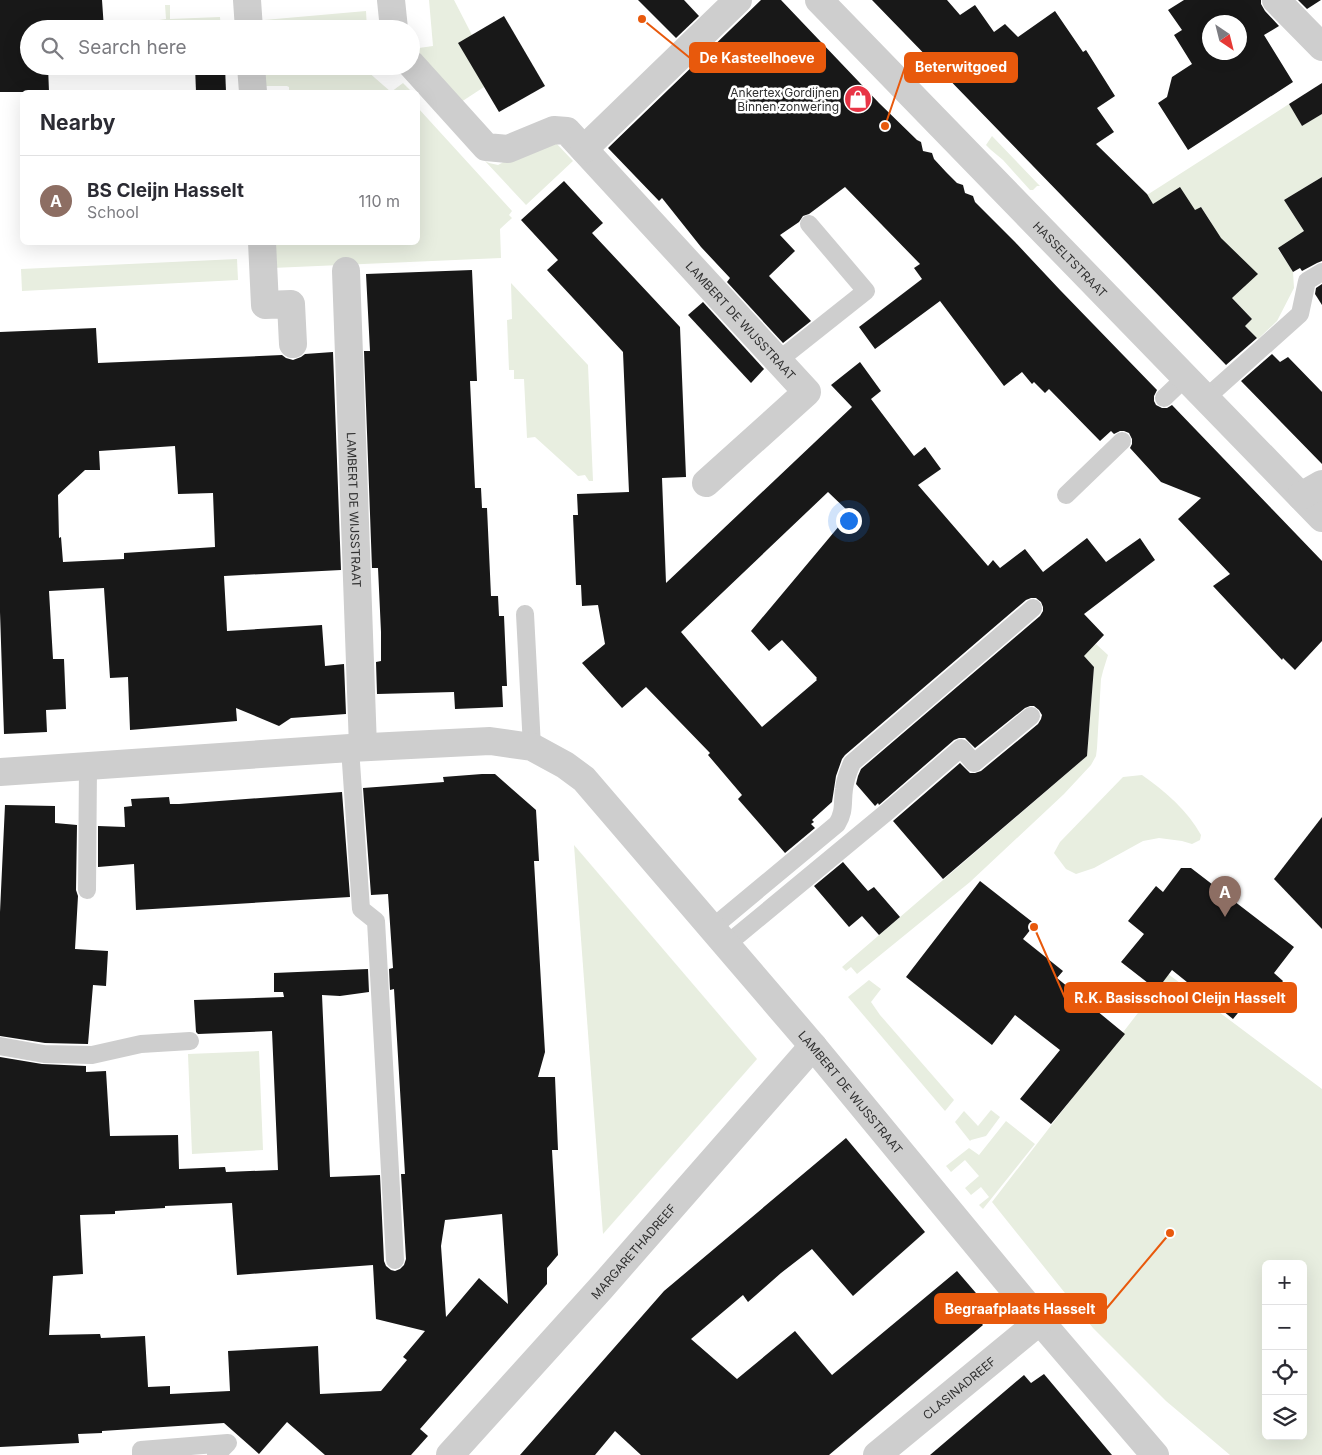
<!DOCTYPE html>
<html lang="en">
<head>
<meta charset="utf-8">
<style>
	:root { --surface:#fff; --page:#f2f2f3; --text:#2b2b33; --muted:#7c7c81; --line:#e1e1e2; --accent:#d93025 }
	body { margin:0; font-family:Inter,sans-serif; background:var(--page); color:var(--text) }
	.controls { position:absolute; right:15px; bottom:15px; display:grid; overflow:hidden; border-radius:8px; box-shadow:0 5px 20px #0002 }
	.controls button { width:45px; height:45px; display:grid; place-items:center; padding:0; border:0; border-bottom:1px solid var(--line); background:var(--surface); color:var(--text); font:25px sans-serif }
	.compass { position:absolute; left:1202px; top:15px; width:45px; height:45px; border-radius:50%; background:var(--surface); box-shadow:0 5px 20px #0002; rotate:145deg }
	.you { position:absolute; left:848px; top:520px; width:18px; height:18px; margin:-12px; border:4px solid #fff; border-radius:50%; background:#1a73e8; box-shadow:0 0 0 8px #1a73e833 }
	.badge { display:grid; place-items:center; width:32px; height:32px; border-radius:50%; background:var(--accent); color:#fff; font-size:16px; font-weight:700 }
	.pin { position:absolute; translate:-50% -41px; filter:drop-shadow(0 1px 2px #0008) }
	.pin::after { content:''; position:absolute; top:26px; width:18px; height:15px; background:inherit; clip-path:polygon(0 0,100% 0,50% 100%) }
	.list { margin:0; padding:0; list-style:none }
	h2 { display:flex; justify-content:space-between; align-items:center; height:65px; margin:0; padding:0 20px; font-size:21px }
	h2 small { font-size:16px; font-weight:400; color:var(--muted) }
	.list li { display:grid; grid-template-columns:32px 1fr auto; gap:15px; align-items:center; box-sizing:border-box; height:90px; padding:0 20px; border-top:1px solid var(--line) }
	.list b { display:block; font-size:19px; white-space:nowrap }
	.list p { margin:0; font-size:16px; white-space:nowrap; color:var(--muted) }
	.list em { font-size:16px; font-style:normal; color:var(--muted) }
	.icon { flex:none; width:28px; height:28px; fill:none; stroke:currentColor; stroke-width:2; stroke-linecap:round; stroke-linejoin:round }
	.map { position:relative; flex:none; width:1322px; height:1455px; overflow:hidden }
	.search { position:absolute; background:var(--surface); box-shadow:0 5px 20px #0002; left:20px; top:20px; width:400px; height:55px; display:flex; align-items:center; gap:12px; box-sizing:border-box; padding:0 18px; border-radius:28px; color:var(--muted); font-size:19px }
	.panel { position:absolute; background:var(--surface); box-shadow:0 5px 20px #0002; left:20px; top:90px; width:400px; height:155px; border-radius:8px }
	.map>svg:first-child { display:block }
	.green { fill:#e8eee0; fill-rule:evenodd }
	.building { fill:#181818; fill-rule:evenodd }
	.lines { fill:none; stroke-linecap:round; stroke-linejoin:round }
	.service { stroke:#cecece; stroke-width:18 }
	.minor { stroke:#cecece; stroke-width:28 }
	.labels { text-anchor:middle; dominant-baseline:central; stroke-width:5; stroke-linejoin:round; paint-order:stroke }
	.poi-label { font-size:12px; fill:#313131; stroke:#fff; text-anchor:end }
	.street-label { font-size:12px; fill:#313131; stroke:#fff }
	.leader { fill:none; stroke:#e8590c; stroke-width:2 }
	.callout-dot { fill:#e8590c; stroke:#fff; stroke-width:2 }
	.callout { fill:#e8590c; stroke:#e8590c; stroke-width:2 }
	.callout-label { font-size:14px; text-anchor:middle; font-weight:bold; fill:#fff }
</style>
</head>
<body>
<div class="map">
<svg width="1322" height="1455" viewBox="0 0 1322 1455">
	<rect width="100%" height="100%" fill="#fff"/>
	<g class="green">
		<path d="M 429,0 L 454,0 L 472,35 L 484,87 L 461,102 L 417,53 L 419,48 L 433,46 Z"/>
		<path d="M 165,5 L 170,5 L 170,19 L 220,17 L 221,28 L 159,29 L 159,20 L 166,19 Z"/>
		<path d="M 366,11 L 367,29 L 264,29 L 264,20 Z"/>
		<path d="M 264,66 L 369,66 L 367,71 L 391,92 L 403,83 L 410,90 L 408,92 L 289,92 L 289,87 L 287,86 L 266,86 Z"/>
		<path d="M 1289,104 L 1302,126 L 1322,114 L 1322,177 L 1284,200 L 1304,231 L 1278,249 L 1293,272 L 1294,288 L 1277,321 L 1258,339 L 1245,326 L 1252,319 L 1232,298 L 1244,287 L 1239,282 L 1178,257 L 1149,286 L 1137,273 L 1193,232 L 1211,222 L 1201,207 L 1159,234 L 1153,204 L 1147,195 Z"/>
		<path d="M 418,108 L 512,211 L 509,215 L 512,218 L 500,229 L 501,258 L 272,268 L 270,243 L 418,242 Z"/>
		<path d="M 992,136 L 1040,186 L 1037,186 L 1033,190 L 1030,190 L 1003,160 L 991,150 L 986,145 Z"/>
		<path d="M 541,142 L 556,143 L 573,161 L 526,205 L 485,161 L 489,163 L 498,165 Z"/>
		<path d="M 237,259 L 238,280 L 22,291 L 21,269 Z"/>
		<path d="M 511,283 L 588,365 L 593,481 L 589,481 L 585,475 L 578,476 L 535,437 L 527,438 L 524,379 L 514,379 L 514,370 L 509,370 L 507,320 L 512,319 Z"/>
		<path d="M 1096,644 L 1108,655 L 1103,671 L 1101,679 L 1097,748 L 1096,756 L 1091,765 L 1064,794 L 970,882 L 857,974 L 851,967 L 846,971 L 842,967 L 1087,756 L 1094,667 L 1083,655 Z"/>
		<path d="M 1142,775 C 1165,791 1188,811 1201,835 L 1200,840 L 1192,844 L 1182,841 L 1159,838 L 1143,841 L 1094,868 L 1076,874 L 1066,869 L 1054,853 L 1060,842 L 1123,777 Z"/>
		<path d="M 574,845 L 757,1059 L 603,1234 Z"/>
		<path d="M 1168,974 L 1322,1089 L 1322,1455 L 1230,1455 L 1166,1401 L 1093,1328 L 992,1202 ZM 1266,1264 L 1303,1264 L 1303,1436 L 1266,1436 Z"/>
		<path d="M 869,980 L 881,989 L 871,1002 L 880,1015 L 954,1100 L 945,1111 L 848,997 Z"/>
		<path d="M 259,1051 L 263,1150 L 192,1154 L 188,1054 Z"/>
		<path d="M 991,1110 L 1000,1117 L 986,1136 L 971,1140 L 970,1141 L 955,1122 L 964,1111 L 978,1126 Z"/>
		<path d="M 1006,1121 L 1035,1144 L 983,1209 L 979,1205 L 989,1197 L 981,1187 L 971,1195 L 965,1188 L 979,1176 L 965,1160 L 951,1172 L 946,1166 L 969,1148 L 979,1155 Z"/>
	</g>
	<g class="building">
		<path d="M 0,0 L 102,0 L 104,29 L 29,29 L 29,66 L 48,66 L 49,92 L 0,92 Z"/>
		<path d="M 638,0 L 684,0 L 699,16 L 676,38 Z"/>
		<path d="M 761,0 L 781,0 L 879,103 L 917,140 L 921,142 L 923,151 L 932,153 L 934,159 L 946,172 L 957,183 L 963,185 L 965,193 L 973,196 L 975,202 L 1015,242 L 1061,291 L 1157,390 L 1154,396 L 1154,401 L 1156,405 L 1162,408 L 1167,408 L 1172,405 L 1322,561 L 1322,641 L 1295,670 L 1283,658 L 1282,660 L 1213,586 L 1230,574 L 1178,519 L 1201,498 L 1161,482 L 1130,448 L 1132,444 L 1132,439 L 1129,433 L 1124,431 L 1120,431 L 1114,434 L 1111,431 L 1100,441 L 1049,389 L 1045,393 L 1034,382 L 1032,384 L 1022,372 L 1004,386 L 940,301 L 875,349 L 859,327 L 922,279 L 914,268 L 920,264 L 845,187 L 809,214 L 803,216 L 799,222 L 780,235 L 795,251 L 769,276 L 811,321 L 783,343 L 727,282 L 730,278 L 701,247 L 662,198 L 659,201 L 608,148 Z"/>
		<path d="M 872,0 L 947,0 L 960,15 L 975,5 L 994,32 L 1005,24 L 1018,37 L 1055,11 L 1083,52 L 1086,50 L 1115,96 L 1097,108 L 1114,132 L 1096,144 L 1147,194 L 1153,204 L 1180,187 L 1195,210 L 1201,207 L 1221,238 L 1258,274 L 1232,298 L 1252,319 L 1245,326 L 1257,338 L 1226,365 Z"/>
		<path d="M 1184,0 L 1261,0 L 1261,4 L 1265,11 L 1279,26 L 1264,35 L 1293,82 L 1188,150 L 1158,103 L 1167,97 L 1172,77 L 1192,64 L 1174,35 L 1182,30 L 1168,10 ZM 1210,22 L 1240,22 L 1240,52 L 1210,52 Z"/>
		<path d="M 1298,0 L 1321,0 L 1307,9 Z"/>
		<path d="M 504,16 L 545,86 L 499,112 L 458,43 Z"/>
		<path d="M 195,66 L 225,66 L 226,92 L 196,92 Z"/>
		<path d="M 1322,83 L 1322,114 L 1302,126 L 1289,104 Z"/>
		<path d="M 1322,177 L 1322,261 L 1317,263 L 1302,271 L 1300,268 L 1293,272 L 1278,248 L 1304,231 L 1284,200 Z"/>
		<path d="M 564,181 L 603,223 L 592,233 L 680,327 L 686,477 L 662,478 L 666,583 L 852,407 L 831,385 L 860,362 L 881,391 L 871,399 L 914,456 L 925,447 L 941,469 L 918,485 L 988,566 L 993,560 L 1000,568 L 1025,549 L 1043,572 L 1087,538 L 1106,562 L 1140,538 L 1155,560 L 1084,614 L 1104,635 L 1084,656 L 1094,667 L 1087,756 L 943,879 L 893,821 L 960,763 L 970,773 L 975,773 L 981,771 L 1038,724 L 1041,719 L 1042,715 L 1039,710 L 1034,706 L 1030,706 L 1025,708 L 975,748 L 965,738 L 959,738 L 954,740 L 879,805 L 878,803 L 875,806 L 856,784 L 858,776 L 861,769 L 1040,616 L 1043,611 L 1043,607 L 1041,602 L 1036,598 L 1031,598 L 1026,600 L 845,755 L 842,759 L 836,776 L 832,802 L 812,820 L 814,822 L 811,824 L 815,828 L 785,853 L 738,799 L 742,795 L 708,755 L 710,753 L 646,687 L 622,708 L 582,663 L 605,644 L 598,605 L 582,606 L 581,585 L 576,585 L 573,515 L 578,515 L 577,494 L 629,492 L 626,424 L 623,352 L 547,270 L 558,260 L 521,220 ZM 828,492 L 850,513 L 751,631 L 769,651 L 782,640 L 817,678 L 816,679 L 817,680 L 762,727 L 681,632 Z"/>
		<path d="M 472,270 L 477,381 L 470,381 L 475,488 L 481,488 L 482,508 L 487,508 L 491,596 L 498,596 L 499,616 L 504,616 L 507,686 L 502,686 L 503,707 L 455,709 L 454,692 L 377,694 L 376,662 L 381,661 L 381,632 L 378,568 L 372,568 L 364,351 L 370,351 L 366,274 Z"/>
		<path d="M 1322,284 L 1322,305 L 1315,294 L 1316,288 Z"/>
		<path d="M 703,302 L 764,369 L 751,383 L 688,315 Z"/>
		<path d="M 96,328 L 98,363 L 282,355 L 286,358 L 293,360 L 301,357 L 305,354 L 333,352 L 341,570 L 224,576 L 227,631 L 322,625 L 325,666 L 344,664 L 346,714 L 291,718 L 279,726 L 236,708 L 237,721 L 130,730 L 128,677 L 110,678 L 104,588 L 49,591 L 53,659 L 64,659 L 66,709 L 46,710 L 47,732 L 4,734 L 0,612 L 0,332 ZM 175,446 L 178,494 L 213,493 L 215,547 L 124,553 L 124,559 L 63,562 L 61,537 L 59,538 L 58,495 L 85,470 L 100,470 L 99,451 Z"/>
		<path d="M 1272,354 L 1280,362 L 1288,357 L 1322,392 L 1322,464 L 1241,381 Z"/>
		<path d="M 482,774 L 495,774 L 536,810 L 539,861 L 534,861 L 545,1052 L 538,1077 L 555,1077 L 558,1150 L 552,1150 L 558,1255 L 547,1268 L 547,1284 L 420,1429 L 428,1436 L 411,1455 L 325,1455 L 287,1422 L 259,1454 L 224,1423 L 102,1431 L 102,1433 L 78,1434 L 79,1443 L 0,1447 L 0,1057 L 42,1064 L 86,1066 L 86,1072 L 106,1071 L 110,1136 L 178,1135 L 179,1169 L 225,1167 L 226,1172 L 278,1170 L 272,1031 L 198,1034 L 196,1032 L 194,1000 L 284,997 L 283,992 L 274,992 L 274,973 L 368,969 L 369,992 L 340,996 L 322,995 L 330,1177 L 380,1175 L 384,1261 L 386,1266 L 391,1270 L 395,1271 L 400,1269 L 404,1265 L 406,1259 L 401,1174 L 405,1174 L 394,989 L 390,990 L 389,969 L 393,968 L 388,894 L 371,895 L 363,788 L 444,782 L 443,777 ZM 232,1203 L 237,1275 L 373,1265 L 376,1319 L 425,1331 L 403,1357 L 407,1360 L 381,1391 L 320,1394 L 318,1346 L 228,1351 L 230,1391 L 170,1394 L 170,1386 L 148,1387 L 145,1336 L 101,1338 L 100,1334 L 49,1335 L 53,1276 L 83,1274 L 80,1215 L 115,1214 L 115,1211 L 165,1208 L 165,1206 ZM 502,1214 L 508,1304 L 479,1278 L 446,1317 L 441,1246 L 445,1220 Z"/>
		<path d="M 342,792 L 350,897 L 136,910 L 134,864 L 98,867 L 98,826 L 125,827 L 124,807 L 132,806 L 131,799 L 169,797 L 170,804 L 179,804 Z"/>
		<path d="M 5,805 L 55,806 L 55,823 L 77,825 L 76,890 L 78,896 L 75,949 L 108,951 L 106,986 L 93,985 L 88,1044 L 45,1043 L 0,1036 L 0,912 Z"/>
		<path d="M 1322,817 L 1322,929 L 1274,879 Z"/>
		<path d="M 843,862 L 868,891 L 874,887 L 900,917 L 879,935 L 862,916 L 849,927 L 814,886 Z"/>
		<path d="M 1181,868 L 1191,868 L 1294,947 L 1274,973 L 1283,981 L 1260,1012 L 1247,1002 L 1233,1019 L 1172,970 L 1157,990 L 1121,962 L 1144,934 L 1128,921 L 1156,886 L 1163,892 Z"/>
		<path d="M 980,881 L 1035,924 L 1023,939 L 1063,971 L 1057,978 L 1125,1034 L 1051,1124 L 1020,1099 L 1060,1050 L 1015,1015 L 992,1045 L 906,977 Z"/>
		<path d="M 846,1138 L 925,1232 L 853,1296 L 812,1249 L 781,1273 L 748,1302 L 743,1295 L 691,1339 L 737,1379 L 795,1331 L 832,1375 L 957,1271 L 988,1307 L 976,1317 L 983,1325 L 829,1455 L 641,1455 L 615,1431 L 595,1455 L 520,1455 L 664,1291 Z"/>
		<path d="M 1044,1374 L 1112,1455 L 930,1455 L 1024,1375 L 1031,1383 Z"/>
	</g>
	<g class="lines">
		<g class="service">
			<path d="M 779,360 L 866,291 L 809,224"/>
			<path d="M 1164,398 L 1186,377"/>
			<path d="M 1206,398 L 1300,314 L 1307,281 L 1322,272"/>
			<path d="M 1066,495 L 1122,441"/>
			<path d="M 525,614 L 532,747"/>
			<path d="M 350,748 L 361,909 L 376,921 L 395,1260"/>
			<path d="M 87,890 L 88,766"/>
			<path d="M 712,928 L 837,824 C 845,811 842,803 844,789 C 845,780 848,772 852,763 L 1033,608"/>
			<path d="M 726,945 L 888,811 L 961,748 L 974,763 L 1031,716"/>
			<path d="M 0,1046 L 44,1054 L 92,1055 L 141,1044 L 190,1041"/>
			<path d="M 141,1455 L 141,1450 L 228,1443 L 216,1455"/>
		</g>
		<g class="minor">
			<path d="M 247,0 L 249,29"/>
			<path d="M 391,0 L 394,29"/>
			<path id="s1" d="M 819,0 L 1322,518"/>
			<path d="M 1276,0 L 1322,47"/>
			<path id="s2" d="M 411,64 L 486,147 L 508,149 L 554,130 L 567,131 L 807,392 L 706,483"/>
			<path d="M 251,66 L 253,92"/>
			<path d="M 584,149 L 738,0"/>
			<path d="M 262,242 L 265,305 L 291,304 L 293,344"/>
			<path id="s3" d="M 346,271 L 363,747"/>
			<path d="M 1301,496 L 1322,484"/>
			<path id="s4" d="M 0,772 L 350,748 L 490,741 L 532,747 L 565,765 L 584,779 L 813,1046 L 1040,1321 L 1155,1455"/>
			<path id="s5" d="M 450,1455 L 601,1288 L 813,1046"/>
			<path id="s6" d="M 877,1455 L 1040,1321"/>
		</g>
	</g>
	<defs>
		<g id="shop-disc" transform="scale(1.4375)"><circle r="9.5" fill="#e83445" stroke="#fff"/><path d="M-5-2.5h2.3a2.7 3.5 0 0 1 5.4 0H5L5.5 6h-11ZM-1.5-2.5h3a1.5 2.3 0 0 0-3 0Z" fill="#fff"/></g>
	</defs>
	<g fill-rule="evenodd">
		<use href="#shop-disc" x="858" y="99"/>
	</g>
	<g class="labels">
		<g class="poi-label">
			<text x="839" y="92">Ankertex Gordijnen<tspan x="839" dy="14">Binnen zonwering</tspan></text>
		</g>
		<g class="street-label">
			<text stroke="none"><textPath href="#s1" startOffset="361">HASSELTSTRAAT</textPath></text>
			<text stroke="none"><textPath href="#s2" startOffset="454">LAMBERT DE WIJSSTRAAT</textPath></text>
			<text stroke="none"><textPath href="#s3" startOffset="239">LAMBERT DE WIJSSTRAAT</textPath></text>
			<text stroke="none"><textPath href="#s4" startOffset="1006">LAMBERT DE WIJSSTRAAT</textPath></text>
			<text stroke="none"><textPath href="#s5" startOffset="274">MARGARETHADREEF</textPath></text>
			<text stroke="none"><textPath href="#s6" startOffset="106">CLASINADREEF</textPath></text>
		</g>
	</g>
	<path class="leader" d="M642 19L690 58M885 126L905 67M1034 927L1065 998M1170 1233L1106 1309"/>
	<g class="callout-dot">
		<circle cx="642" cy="19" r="5"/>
		<circle cx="885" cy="126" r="5"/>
		<circle cx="1034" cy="927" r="5"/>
		<circle cx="1170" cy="1233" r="5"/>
	</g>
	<g class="callout">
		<rect x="690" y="43" width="135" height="29" rx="5"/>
		<rect x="905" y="53" width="112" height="29" rx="5"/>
		<rect x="1065" y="983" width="231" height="29" rx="5"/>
		<rect x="935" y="1294" width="171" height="29" rx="5"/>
	</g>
	<g class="callout-label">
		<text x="757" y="63">De Kasteelhoeve</text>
		<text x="961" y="72">Beterwitgoed</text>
		<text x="1180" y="1003">R.K. Basisschool Cleijn Hasselt</text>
		<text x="1020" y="1314">Begraafplaats Hasselt</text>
	</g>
</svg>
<div class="controls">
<button>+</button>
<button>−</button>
<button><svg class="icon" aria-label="locate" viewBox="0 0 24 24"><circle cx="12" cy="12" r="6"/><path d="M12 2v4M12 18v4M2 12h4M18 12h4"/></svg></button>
<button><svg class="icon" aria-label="layers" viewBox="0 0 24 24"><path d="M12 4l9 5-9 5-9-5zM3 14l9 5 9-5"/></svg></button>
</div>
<svg class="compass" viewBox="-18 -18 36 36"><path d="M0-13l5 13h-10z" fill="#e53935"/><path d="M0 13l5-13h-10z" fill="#7c7c81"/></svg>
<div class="you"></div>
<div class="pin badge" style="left:1225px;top:917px;background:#8d6e63">A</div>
<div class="search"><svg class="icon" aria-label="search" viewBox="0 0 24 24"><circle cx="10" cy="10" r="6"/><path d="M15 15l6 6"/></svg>Search here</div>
<section class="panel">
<h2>Nearby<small></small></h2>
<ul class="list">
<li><span class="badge" style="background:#8d6e63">A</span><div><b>BS Cleijn Hasselt</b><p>School</p></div><em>110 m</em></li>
</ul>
</section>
</div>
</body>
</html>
